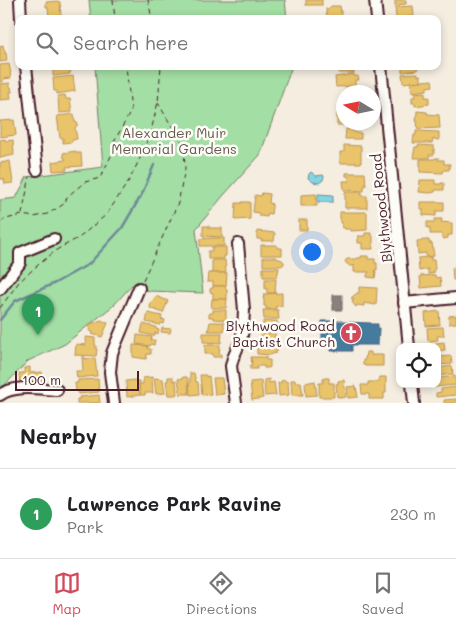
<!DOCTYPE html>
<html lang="en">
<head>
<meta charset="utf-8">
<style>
	:root { --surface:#fff; --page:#f6f6f6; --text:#202124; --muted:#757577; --line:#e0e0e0; --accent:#d1495b }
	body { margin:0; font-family:Mali,sans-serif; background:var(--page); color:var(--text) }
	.controls { position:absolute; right:15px; bottom:15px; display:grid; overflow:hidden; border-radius:10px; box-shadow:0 2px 8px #0003 }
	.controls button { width:45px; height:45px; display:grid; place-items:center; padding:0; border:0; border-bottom:1px solid var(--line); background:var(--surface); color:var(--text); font:25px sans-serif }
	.compass { position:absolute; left:336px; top:85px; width:45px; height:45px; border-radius:50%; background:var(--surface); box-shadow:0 2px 8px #0003; rotate:280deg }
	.scale { position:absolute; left:15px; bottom:12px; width:124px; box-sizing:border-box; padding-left:5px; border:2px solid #4a1f2b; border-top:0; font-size:14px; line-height:18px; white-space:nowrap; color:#4a1f2b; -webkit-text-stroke:4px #fdfcf7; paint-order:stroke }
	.you { position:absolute; left:311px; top:251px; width:18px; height:18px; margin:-12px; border:4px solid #fff; border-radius:50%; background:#1a73e8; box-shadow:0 0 0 8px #1a73e833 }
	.badge { display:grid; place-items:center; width:32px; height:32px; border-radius:50%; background:var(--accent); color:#fff; font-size:16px; font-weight:700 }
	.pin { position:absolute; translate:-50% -41px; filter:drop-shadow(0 1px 2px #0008) }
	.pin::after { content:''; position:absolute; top:26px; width:18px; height:15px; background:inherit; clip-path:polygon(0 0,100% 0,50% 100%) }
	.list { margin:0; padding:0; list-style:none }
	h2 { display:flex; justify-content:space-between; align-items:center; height:65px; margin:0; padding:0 20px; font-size:21px }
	h2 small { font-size:16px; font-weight:400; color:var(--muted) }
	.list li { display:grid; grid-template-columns:32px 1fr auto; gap:15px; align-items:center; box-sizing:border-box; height:90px; padding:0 20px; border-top:1px solid var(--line) }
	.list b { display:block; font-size:19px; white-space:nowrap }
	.list p { margin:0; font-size:16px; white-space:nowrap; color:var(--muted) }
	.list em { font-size:16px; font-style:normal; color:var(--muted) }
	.icon { flex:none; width:28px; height:28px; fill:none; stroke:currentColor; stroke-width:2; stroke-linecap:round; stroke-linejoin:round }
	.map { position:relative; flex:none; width:456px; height:403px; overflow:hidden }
	.search { position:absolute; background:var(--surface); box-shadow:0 2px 8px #0003; left:15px; right:15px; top:15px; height:55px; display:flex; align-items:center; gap:12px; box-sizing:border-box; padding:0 18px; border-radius:10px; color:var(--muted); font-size:19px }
	.sheet { height:155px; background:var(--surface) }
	nav { display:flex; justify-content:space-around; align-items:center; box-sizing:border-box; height:70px; border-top:1px solid var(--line); background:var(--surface); font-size:14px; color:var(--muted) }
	nav a { display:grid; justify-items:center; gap:2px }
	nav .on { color:var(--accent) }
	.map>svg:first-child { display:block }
	.green { fill:#a3dea4; stroke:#767e68 }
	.water { fill:#84d5e0; stroke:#6d8c98 }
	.homes { fill:#e9c46a; stroke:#b99257 }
	.public { fill:#457b9d; stroke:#465f7b }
	.industry { fill:#8a817c; stroke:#776464 }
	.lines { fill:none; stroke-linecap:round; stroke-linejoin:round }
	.stream { stroke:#6d8c98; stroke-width:2.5 }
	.minor-casing { stroke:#4a1f2b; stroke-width:14 }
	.path { stroke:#4a1f2b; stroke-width:1; stroke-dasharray:5 4; stroke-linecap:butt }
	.minor { stroke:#fdfcf7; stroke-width:10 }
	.labels { text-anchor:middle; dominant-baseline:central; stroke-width:5; stroke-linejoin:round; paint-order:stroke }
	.park-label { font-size:14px; fill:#65584f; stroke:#fdfcf7 }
	.street-label { font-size:14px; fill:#4a1f2b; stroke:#fdfcf7 }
	.poi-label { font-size:14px; fill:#4a1f2b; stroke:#fdfcf7; text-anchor:end }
</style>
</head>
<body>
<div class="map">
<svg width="456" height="403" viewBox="0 0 456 403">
	<rect width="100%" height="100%" fill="#f4ede0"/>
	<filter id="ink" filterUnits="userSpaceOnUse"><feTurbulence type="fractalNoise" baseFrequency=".02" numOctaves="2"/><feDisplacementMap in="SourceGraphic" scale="10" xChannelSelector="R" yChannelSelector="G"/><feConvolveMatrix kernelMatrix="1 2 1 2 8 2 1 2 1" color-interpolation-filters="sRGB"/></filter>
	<g filter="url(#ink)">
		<g class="green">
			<path d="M 89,0 L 285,0 L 287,19 L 91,19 Z"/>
			<path d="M 95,66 L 292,66 L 260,155 L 223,196 L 196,229 L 203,293 L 149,291 L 132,285 L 114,305 L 65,344 L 28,361 L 0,390 L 0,200 L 16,198 L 27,177 L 103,167 Z"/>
		</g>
		<g class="water">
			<path d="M 311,172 L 316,176 L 323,175 L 324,176 L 323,180 L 319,183 L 313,182 L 308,178 L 309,174 Z"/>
			<path d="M 318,194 L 333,195 L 333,202 L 318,202 Z"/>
		</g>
		<g class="homes">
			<rect x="306" y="0" width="16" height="5"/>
			<path d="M 395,0 L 406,0 L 406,4 L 395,5 Z"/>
			<path d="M 57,1 L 60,2 L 61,16 L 49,18 L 48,7 L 46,7 L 46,2 Z"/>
			<path d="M 331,6 L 340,6 L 342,18 L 327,19 L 326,9 L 329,9 Z"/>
			<path d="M 413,6 L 414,16 L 396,18 L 395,7 Z"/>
			<path d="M 3,45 L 4,50 L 5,50 L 5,54 L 6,53 L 7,61 L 0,62 L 0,46 Z"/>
			<path d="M 9,64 L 11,73 L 10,73 L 11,78 L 3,79 L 3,82 L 0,82 L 0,65 Z"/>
			<path d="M 53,66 L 69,66 L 71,72 L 69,72 L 70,74 L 53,76 Z"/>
			<rect x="339" y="66" width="15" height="7"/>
			<path d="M 403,66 L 421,66 L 422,67 L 417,68 L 417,70 L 402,72 L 402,68 L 404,67 Z"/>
			<path d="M 418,73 L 418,76 L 421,75 L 421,81 L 403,83 L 402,74 Z"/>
			<path d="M 354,74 L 354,76 L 358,76 L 359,80 L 355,80 L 355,86 L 336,87 L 335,77 Z"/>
			<path d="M 73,76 L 75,91 L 57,94 L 57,91 L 54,91 L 53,78 Z"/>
			<path d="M 432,80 L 433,86 L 427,87 L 427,90 L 412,92 L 411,82 Z"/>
			<path d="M 10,83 L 10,87 L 11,87 L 12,92 L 10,92 L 11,99 L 0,100 L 0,84 Z"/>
			<path d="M 425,92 L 425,97 L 429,97 L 429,104 L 415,106 L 415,103 L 412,103 L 412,97 L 415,97 L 414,93 Z"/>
			<path d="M 65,95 L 66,99 L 70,99 L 72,112 L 59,113 L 58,96 Z"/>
			<path d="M 417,111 L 427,112 L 427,114 L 439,115 L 440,128 L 418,129 L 417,121 L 416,121 Z"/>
			<path d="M 337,113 L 344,113 L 344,122 L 361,122 L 360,125 L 337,125 Z"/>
			<path d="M 74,114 L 75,122 L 76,122 L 78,124 L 75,128 L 77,139 L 72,140 L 72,142 L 63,143 L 63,138 L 60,138 L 57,116 Z"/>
			<path d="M 14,120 L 16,135 L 0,137 L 0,121 Z"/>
			<path d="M 346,129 L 353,129 L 353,131 L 356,133 L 361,133 L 361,139 L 345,139 Z"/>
			<path d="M 416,131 L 439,132 L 439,140 L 433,139 L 432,143 L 413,143 L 414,135 L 416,135 Z"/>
			<path d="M 5,139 L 6,141 L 13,140 L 14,155 L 0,158 L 0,140 Z"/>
			<path d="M 344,145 L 361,146 L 361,163 L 340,163 L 340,152 L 344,152 Z"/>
			<path d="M 418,145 L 434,146 L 434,155 L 429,155 L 429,158 L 413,158 L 415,147 L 418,147 Z"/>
			<path d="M 76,151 L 76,153 L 81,153 L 82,166 L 66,167 L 67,170 L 53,171 L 52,162 L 65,160 L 65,158 L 64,158 L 63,153 Z"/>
			<path d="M 435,158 L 439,158 L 438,160 L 444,160 L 444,164 L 450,164 L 449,170 L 444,170 L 443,173 L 420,172 L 420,159 L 435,159 Z"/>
			<path d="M 10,161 L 13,183 L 5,184 L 4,179 L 0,179 L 0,163 Z"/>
			<path d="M 346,173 L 365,173 L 366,186 L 364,186 L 364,191 L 344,190 L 343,181 L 349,181 L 349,177 L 346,176 Z"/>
			<path d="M 420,180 L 435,180 L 435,184 L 441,184 L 441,183 L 444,183 L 444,190 L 435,190 L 435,192 L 430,193 L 419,192 Z"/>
			<path d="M 345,192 L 362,192 L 362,196 L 367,196 L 367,208 L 345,208 Z"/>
			<path d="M 262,193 L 270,194 L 269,203 L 272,204 L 272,207 L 271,214 L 268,213 L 267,217 L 259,216 L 259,213 L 253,212 L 255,195 L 261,196 Z"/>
			<path d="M 316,194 L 317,206 L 301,206 L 301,195 Z"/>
			<path d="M 242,202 L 250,202 L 250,219 L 235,220 L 236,203 L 242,203 Z"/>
			<path d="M 420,202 L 444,202 L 444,211 L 436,211 L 436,216 L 423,215 L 423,209 L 420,209 Z"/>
			<path d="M 340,212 L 367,212 L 367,230 L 351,231 L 351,229 L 345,229 L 345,228 L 342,228 L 342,222 L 340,222 Z"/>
			<path d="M 435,219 L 442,219 L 441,222 L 452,223 L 452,235 L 448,235 L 448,238 L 444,239 L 442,237 L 442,234 L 430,234 L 430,228 L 427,228 L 427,222 L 434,222 Z"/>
			<rect x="299" y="220" width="8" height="10"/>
			<path d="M 203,226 L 209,226 L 209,228 L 222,228 L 222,237 L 203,236 Z"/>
			<path d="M 257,231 L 275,233 L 274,241 L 261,241 L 261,239 L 257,239 Z"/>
			<path d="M 365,233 L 371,233 L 372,236 L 373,236 L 373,249 L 362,249 L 362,243 L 358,243 L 358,236 L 365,236 Z"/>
			<path d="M 211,238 L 224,238 L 224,246 L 200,246 L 200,239 Z"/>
			<path d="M 426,240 L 429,240 L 429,243 L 432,243 L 434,256 L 426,257 L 426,253 L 418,254 L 417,241 Z"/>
			<path d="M 261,245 L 277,245 L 277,248 L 282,248 L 282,255 L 261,255 Z"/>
			<path d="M 212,247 L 226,247 L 226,256 L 224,256 L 224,259 L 208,259 L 208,251 L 212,251 Z"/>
			<path d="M 361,256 L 368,256 L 368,259 L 375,259 L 375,263 L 377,263 L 377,270 L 375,270 L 376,273 L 375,278 L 367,277 L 367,275 L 369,272 L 354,272 L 354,265 L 353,266 L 350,266 L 346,263 L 345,261 L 347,259 L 356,259 L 356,258 L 361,258 Z"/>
			<path d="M 263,257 L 276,257 L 276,258 L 282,260 L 284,262 L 284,264 L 281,266 L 263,266 Z"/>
			<path d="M 428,257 L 431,257 L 431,260 L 434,260 L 435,269 L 434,270 L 434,273 L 428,274 L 428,269 L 419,271 L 418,258 Z"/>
			<path d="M 212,260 L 225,260 L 226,273 L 212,273 Z"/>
			<path d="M 455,264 L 456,264 L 456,280 L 453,280 L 452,268 L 455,267 Z"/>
			<path d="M 263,268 L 279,268 L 277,277 L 263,277 Z"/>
			<path d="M 208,273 L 227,273 L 226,286 L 213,286 L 213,282 L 207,282 Z"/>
			<path d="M 435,275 L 436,278 L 440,277 L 441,286 L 421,288 L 420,276 Z"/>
			<path d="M 265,279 L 276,279 L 275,293 L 267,293 L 267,289 L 265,289 Z"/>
			<path d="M 213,286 L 225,286 L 226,289 L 227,290 L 227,299 L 213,299 L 213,293 L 210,292 L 210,289 L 212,288 L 213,288 Z"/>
			<path d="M 359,287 L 377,288 L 376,305 L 364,303 L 364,306 L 357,305 L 356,307 L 352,302 L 354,300 L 351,298 L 357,293 L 359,293 Z"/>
			<path d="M 282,293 L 282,306 L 276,306 L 276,309 L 266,309 L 266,306 L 264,306 L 264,299 L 263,299 L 264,294 Z"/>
			<path d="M 156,296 L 168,301 L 163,313 L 150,308 L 151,303 Z"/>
			<path d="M 212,299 L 227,299 L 226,308 L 211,308 Z"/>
			<path d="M 213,310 L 226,310 L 226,320 L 213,319 L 213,317 L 209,317 L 209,313 L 213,313 Z"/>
			<path d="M 263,310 L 278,310 L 279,319 L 264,319 Z"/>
			<path d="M 439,311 L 440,325 L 426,326 L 425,313 Z"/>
			<path d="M 148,313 L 162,316 L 161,319 L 165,320 L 164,324 L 161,323 L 160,325 L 146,322 Z"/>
			<path d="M 456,315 L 456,323 L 449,324 L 449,316 Z"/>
			<path d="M 101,320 L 108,323 L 102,337 L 92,334 L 93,332 L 89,331 L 90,327 L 88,325 Z"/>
			<path d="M 263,321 L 277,321 L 277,324 L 280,324 L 280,328 L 277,328 L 277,330 L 263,330 Z"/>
			<path d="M 210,322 L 224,322 L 224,331 L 208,331 Z"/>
			<path d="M 143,324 L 156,327 L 156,329 L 159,330 L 158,334 L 155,333 L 154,336 L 141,333 Z"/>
			<path d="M 443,327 L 444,336 L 437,336 L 438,340 L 428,341 L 427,328 Z"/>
			<path d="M 162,328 L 171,329 L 170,333 L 161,332 Z"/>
			<path d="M 203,333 L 222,333 L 221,343 L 203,342 Z"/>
			<path d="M 261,333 L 275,333 L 275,338 L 277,338 L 277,342 L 261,342 Z"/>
			<path d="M 137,335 L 152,337 L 151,340 L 155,340 L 154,345 L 151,344 L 150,346 L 136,344 Z"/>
			<path d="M 86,337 L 95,338 L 95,345 L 96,345 L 96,349 L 97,349 L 96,356 L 75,355 L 76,344 L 86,345 Z"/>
			<path d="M 444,342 L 445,350 L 438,351 L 438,355 L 437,355 L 437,347 L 429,347 L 429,344 Z"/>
			<path d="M 133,345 L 148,346 L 148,349 L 151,349 L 151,354 L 147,354 L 146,359 L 133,357 Z"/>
			<path d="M 205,345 L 220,345 L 219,354 L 221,354 L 221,357 L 213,357 L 213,354 L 205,354 Z"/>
			<path d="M 257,345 L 278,345 L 278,351 L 276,351 L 276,353 L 272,354 L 271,355 L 257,354 Z"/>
			<path d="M 366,352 L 371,352 L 371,355 L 383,355 L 383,366 L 365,366 L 365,365 L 363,365 L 363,360 L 365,360 Z"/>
			<path d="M 451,356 L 452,364 L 437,365 L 437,357 Z"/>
			<path d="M 82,357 L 85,357 L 85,359 L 95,358 L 97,376 L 77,378 L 76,371 L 83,371 Z"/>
			<path d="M 251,357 L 266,357 L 266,360 L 270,360 L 270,367 L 269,367 L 269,368 L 264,368 L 264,366 L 257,366 L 257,369 L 250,369 L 250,365 L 252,365 Z"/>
			<path d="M 452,366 L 453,374 L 437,376 L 437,368 Z"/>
			<path d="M 30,367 L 30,373 L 42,372 L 43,382 L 20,384 L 19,373 L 24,373 L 24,368 Z"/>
			<path d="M 190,373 L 194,373 L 196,382 L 198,382 L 199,394 L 190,395 L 189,383 L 190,383 Z"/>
			<path d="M 200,375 L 206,375 L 206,377 L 209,376 L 211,394 L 202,395 Z"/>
			<path d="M 455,376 L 456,385 L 435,387 L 435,384 L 437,384 L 437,382 L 440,382 L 440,378 Z"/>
			<path d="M 152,377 L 153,393 L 145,393 L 145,395 L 140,395 L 139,384 L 143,384 L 143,378 Z"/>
			<path d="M 168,377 L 173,377 L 173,381 L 176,380 L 177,394 L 175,395 L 168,395 L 166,381 L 168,381 Z"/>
			<path d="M 183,377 L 187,377 L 188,380 L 189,394 L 180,394 L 178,379 L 183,378 Z"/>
			<path d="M 379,377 L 386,377 L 386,393 L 384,393 L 384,399 L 369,399 L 369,394 L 362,394 L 361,385 L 368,385 L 368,382 L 379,382 Z"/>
			<path d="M 154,378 L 163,379 L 165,393 L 156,394 Z"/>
			<path d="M 213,378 L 222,378 L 224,394 L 215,395 Z"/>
			<path d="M 323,378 L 329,378 L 329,383 L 334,383 L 334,397 L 319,397 L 319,383 L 323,383 Z"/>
			<path d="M 98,379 L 99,392 L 79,394 L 78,391 L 76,391 L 75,383 L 78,383 L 78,380 Z"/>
			<path d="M 269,379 L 269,383 L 274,382 L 276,395 L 265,396 L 264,380 Z"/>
			<path d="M 135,380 L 135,381 L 139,381 L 140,395 L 127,397 L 126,381 Z"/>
			<path d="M 285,380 L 286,382 L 288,382 L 289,395 L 279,396 L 278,383 L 281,383 L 281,381 Z"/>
			<path d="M 291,380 L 295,380 L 295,382 L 301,382 L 303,395 L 292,395 Z"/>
			<path d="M 344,380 L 346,397 L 340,398 L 340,396 L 337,397 L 336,384 L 338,384 L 338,381 Z"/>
			<path d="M 261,381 L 263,398 L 252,400 L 250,382 Z"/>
			<path d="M 315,381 L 317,395 L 306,396 L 305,383 Z"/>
			<path d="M 356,386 L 358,397 L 348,398 L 347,387 Z"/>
			<path d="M 456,387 L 456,395 L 436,397 L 436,393 L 441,392 L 441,389 Z"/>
			<path d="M 99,395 L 100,403 L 77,403 L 77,399 L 80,399 L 79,397 Z"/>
			<path d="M 456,399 L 456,403 L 444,403 L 444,400 Z"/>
		</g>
		<path class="public" d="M 322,321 L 342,321 L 342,322 L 371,323 L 371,324 L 378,324 L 378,329 L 379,328 L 378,345 L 352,345 L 352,351 L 331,351 L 331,343 L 322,343 Z"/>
		<rect class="industry" x="333" y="295" width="9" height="15"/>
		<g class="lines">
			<path class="stream" d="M 0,320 L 15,301 L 55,283 L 89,264 L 122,228 L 142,194 L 154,165"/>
			<g class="minor-casing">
				<g id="minor">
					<path d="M 20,0 L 21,19"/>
					<path d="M 375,0 L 377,19"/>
					<path d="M 26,66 L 37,170"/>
					<path d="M 381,66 L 409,347"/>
					<path d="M 0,289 L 20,263 L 20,253 L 54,239"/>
					<path d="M 404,303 L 456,298"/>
					<path d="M 412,384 L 414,403"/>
					<path d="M 0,395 C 15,384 39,389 57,390"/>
					<path d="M 114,403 L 110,372 L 112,353 L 139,288"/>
					<path d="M 236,403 L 231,366 L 233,358 L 241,340 L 243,330 L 244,310 L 238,244"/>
				</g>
			</g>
			<g class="path">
				<path d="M 113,0 L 115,19"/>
				<path d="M 148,0 L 152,19"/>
				<path d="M 22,214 L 30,176"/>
				<path d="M 0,222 L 6,219 L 22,215 L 34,217 L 47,214 L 58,208 L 65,203 L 67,197 L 75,190 L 85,182 L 100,178 L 111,156 L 114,142 L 131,111 L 126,66"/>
				<path d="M 143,280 L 178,203 L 185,169 L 184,145 L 174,130 L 158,103"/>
				<path d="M 0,308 L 19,282 L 38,265 L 58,249 L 80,237 L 107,214 L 130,179 L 143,152 L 152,127 L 158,102 L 161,66"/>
			</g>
			<use href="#minor" class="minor"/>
		</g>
	</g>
	<defs>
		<g id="church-disc" transform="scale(1.125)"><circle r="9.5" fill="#d1495b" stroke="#fdfcf7"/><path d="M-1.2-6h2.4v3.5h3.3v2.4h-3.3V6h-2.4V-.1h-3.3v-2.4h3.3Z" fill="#fff"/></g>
	</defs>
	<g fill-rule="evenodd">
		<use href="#church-disc" x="351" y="333"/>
	</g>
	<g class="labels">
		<g class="park-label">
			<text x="174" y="132">Alexander Muir<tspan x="174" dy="16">Memorial Gardens</tspan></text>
		</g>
		<g class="street-label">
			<text transform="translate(381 208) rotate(-96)">Blythwood Road</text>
		</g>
		<g class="poi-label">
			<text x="335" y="325">Blythwood Road<tspan x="335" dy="16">Baptist Church</tspan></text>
		</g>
	</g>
</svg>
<div class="controls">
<button><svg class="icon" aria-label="locate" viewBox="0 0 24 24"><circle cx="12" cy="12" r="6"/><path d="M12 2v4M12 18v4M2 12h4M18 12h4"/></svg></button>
</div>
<svg class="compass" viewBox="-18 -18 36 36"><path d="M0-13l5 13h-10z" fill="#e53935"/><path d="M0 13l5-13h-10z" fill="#757577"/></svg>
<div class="scale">100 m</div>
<div class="you"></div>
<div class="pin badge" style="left:38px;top:335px;background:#2e9e5b">1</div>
<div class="search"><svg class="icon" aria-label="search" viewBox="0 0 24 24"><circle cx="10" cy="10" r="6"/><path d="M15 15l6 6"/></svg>Search here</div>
</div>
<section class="sheet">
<h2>Nearby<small></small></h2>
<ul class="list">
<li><span class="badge" style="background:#2e9e5b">1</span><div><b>Lawrence Park Ravine</b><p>Park</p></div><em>230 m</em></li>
</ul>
</section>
<nav>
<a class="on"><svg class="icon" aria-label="map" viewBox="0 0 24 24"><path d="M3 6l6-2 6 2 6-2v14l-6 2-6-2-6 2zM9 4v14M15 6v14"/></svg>Map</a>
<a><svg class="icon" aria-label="directions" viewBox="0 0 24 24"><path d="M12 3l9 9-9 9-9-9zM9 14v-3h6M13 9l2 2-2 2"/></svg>Directions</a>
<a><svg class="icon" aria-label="saved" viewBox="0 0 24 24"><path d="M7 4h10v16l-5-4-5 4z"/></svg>Saved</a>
</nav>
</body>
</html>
